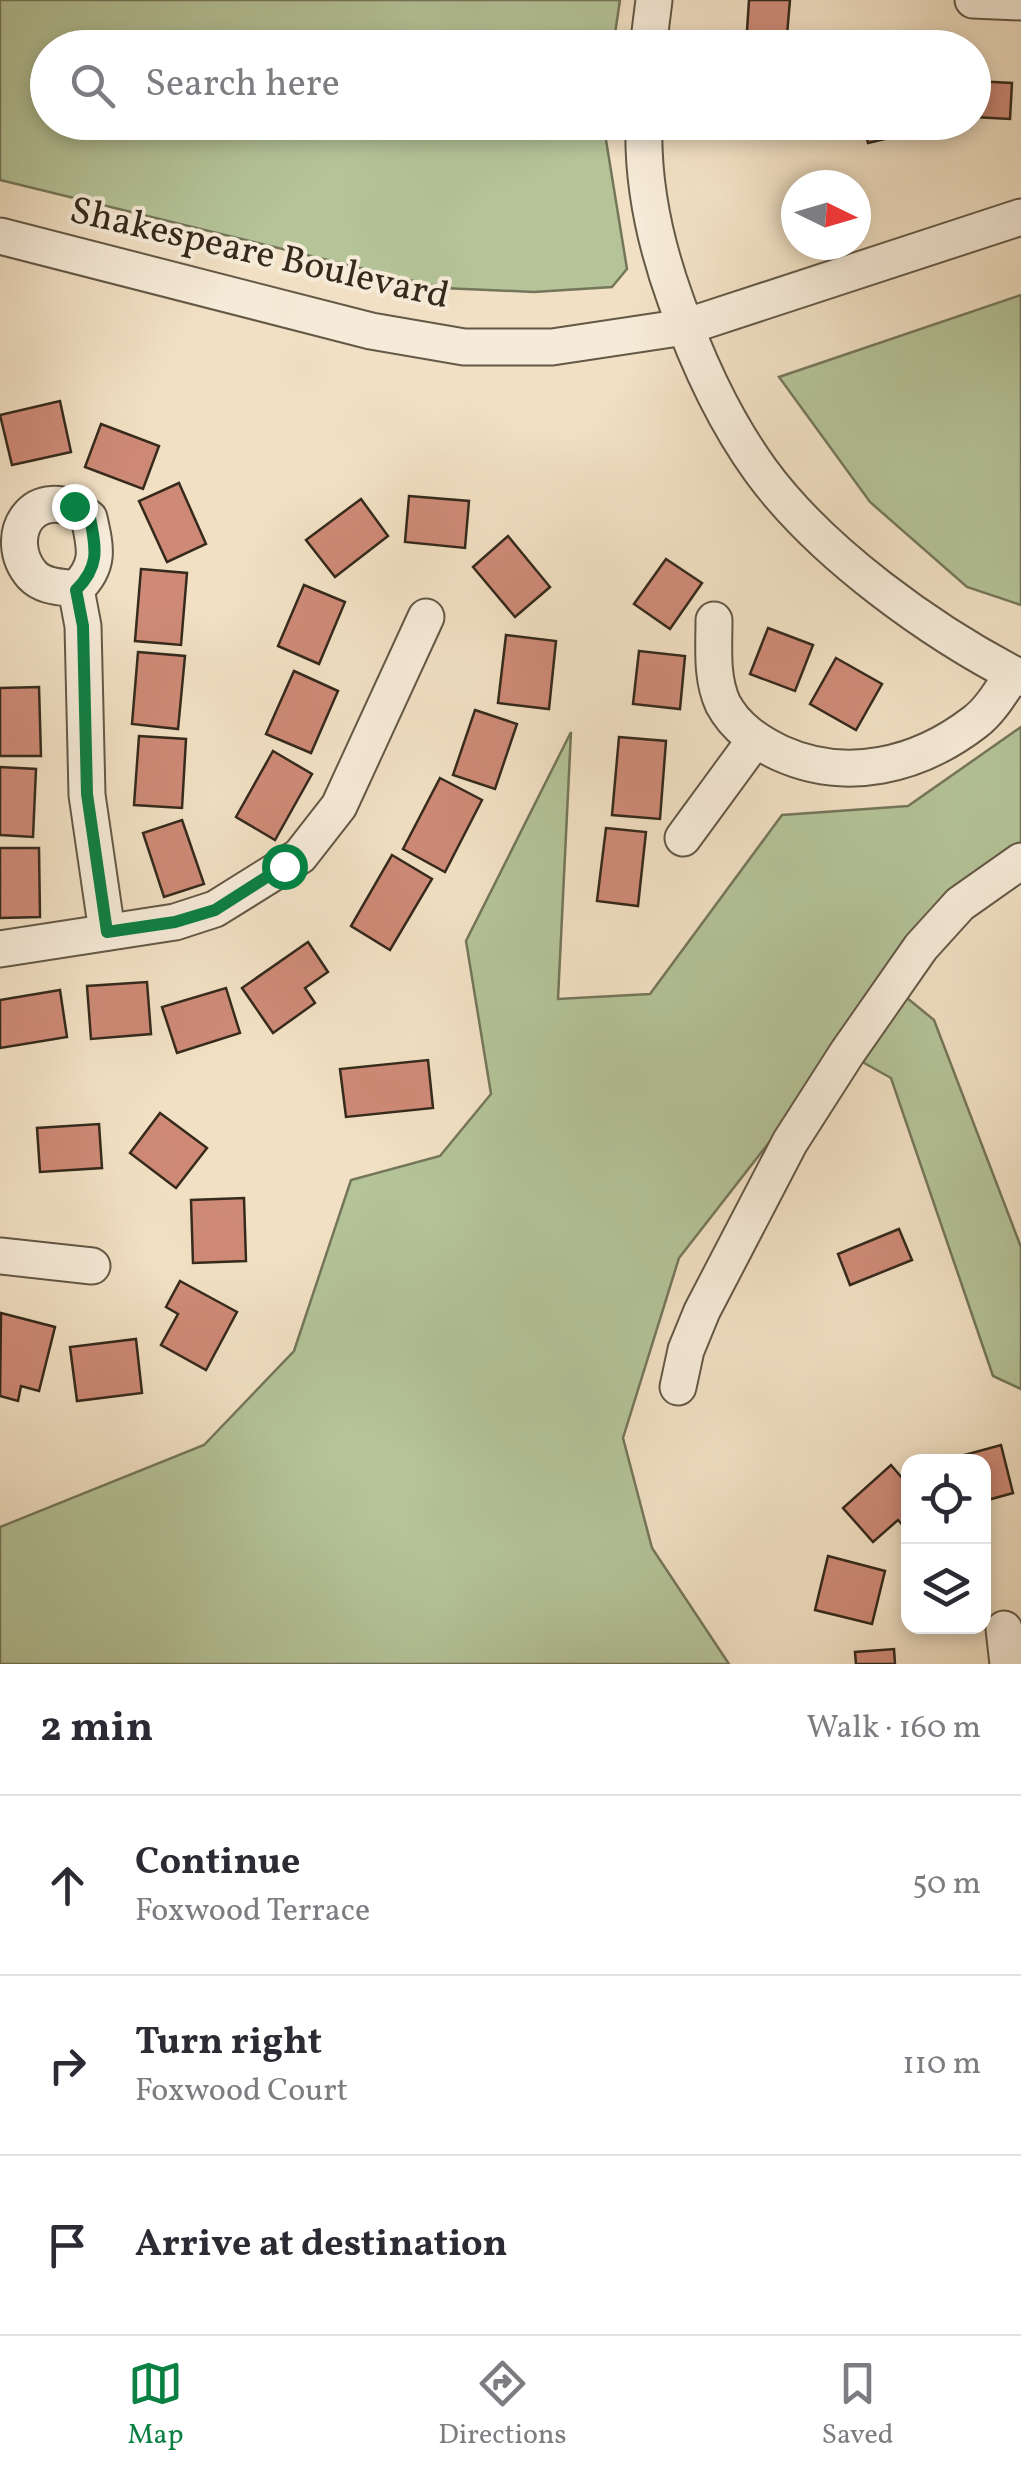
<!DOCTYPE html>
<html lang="en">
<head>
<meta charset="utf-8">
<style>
	:root { --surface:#fff; --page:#f2f2f3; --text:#2b2b33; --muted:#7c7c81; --line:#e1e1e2; --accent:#0b8043 }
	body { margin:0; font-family:Vollkorn,serif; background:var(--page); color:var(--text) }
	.controls { position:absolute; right:30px; bottom:30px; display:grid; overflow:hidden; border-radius:20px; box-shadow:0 5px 15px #0003 }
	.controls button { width:90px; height:90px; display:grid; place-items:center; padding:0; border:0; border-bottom:2px solid var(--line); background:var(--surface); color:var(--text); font:50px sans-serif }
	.compass { position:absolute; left:781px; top:170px; width:90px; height:90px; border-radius:50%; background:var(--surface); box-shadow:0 5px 15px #0003; rotate:95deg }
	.stop { position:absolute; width:30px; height:30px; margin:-22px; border:8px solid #0b8043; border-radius:50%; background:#fff }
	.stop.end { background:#0b8043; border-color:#fff; box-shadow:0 2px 10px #0008 }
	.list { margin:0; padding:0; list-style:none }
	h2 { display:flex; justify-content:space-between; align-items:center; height:130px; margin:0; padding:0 40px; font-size:42px }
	h2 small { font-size:32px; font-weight:400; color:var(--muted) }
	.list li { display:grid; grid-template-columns:65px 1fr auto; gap:30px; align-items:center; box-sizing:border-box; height:180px; padding:0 40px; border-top:2px solid var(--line) }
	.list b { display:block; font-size:38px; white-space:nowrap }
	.list p { margin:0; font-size:32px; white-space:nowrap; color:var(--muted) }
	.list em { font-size:32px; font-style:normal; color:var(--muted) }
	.icon { flex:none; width:55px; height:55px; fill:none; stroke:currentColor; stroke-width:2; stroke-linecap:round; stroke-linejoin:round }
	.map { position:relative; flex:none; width:1021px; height:1664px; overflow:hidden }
	.search { position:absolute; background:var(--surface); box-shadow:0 5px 15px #0003; left:30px; right:30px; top:30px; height:110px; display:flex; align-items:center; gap:25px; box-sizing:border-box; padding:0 35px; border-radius:55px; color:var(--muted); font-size:38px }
	.sheet { height:670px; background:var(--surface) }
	nav { display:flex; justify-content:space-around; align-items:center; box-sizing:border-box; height:140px; border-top:2px solid var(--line); background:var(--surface); font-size:28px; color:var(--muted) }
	nav a { display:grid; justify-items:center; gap:5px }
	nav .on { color:var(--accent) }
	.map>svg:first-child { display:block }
	.green { fill:#b4c398; stroke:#74765a; stroke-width:2.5 }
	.building { fill:#ce8a77; stroke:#352a1c; stroke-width:2.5 }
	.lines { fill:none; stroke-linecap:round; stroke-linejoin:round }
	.minor-casing { stroke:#645846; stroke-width:39 }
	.minor { stroke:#f6ebd8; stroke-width:35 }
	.route { stroke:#0b8043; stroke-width:12 }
	.labels { text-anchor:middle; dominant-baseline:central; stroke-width:8; stroke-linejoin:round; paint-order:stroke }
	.street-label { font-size:38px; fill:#352a1c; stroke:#f6ebd8 }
</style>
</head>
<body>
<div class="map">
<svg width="1021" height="1664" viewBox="0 0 1021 1664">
	<rect width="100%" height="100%" fill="#f1e0c3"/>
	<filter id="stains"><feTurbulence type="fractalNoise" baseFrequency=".002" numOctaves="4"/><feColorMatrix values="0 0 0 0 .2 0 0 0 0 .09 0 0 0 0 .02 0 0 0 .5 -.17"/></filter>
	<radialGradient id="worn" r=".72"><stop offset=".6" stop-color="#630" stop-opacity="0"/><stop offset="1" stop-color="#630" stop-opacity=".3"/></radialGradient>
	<g class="green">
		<path d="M 0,0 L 620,0 L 613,47 L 48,48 L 48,122 L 607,123 L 606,140 L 627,269 L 612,287 L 534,292 L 442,288 L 0,180 Z"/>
		<path d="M 1021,295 L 1021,605 L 967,587 L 870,502 L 779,377 Z"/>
		<path d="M 1021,727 L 1021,845 L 901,993 L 934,1020 L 1021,1247 L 1021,1389 L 993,1376 L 891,1078 L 841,1050 L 679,1258 L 623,1438 L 652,1548 L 729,1664 L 0,1664 L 0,1527 L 204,1445 L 294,1351 L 351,1180 L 440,1156 L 491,1094 L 466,941 L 571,732 L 558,999 L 650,994 L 782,815 L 908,806 Z"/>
	</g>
	<g class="building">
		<path d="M 749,0 L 790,0 L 787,35 L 747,31 Z"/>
		<path d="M 974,81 L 1012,83 L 1010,119 L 974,117 Z"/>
		<path d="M 863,122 L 921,122 L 923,130 L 868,143 Z"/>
		<path d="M 60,401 L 71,452 L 12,465 L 0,415 Z"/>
		<path d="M 101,424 L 159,446 L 143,489 L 85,467 Z"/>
		<path d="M 179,483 L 206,544 L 167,562 L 139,501 Z"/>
		<path d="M 409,496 L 469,501 L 465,548 L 405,542 Z"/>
		<path d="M 361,499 L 388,536 L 335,577 L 306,540 Z"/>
		<path d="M 508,536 L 550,587 L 515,617 L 473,567 Z"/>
		<path d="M 666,559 L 702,583 L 670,629 L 634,604 Z"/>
		<path d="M 141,569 L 187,573 L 181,645 L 135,641 Z"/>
		<path d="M 304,585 L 345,602 L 319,664 L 278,646 Z"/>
		<path d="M 768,628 L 813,645 L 795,691 L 750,674 Z"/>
		<path d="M 506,635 L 556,641 L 549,709 L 498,703 Z"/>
		<path d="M 639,651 L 685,656 L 680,709 L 633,704 Z"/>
		<path d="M 138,652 L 185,656 L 178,729 L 132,724 Z"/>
		<path d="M 836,658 L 882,684 L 856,730 L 810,704 Z"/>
		<path d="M 294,671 L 338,691 L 311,753 L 266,734 Z"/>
		<path d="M 39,687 L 41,756 L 0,756 L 0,688 Z"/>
		<path d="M 475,710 L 517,724 L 495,789 L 453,775 Z"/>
		<path d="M 139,736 L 186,739 L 182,808 L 134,805 Z"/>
		<path d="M 619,737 L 666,741 L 660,819 L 612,815 Z"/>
		<path d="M 273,751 L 312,774 L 275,840 L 236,817 Z"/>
		<path d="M 0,767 L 36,769 L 33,837 L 0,835 Z"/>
		<path d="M 440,778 L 482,800 L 445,872 L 403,849 Z"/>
		<path d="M 182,820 L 204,884 L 164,897 L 143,833 Z"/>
		<path d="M 606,828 L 646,832 L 638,906 L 597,901 Z"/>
		<path d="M 0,848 L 39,848 L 40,917 L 0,918 Z"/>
		<path d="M 392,855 L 432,879 L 390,950 L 351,926 Z"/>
		<path d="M 308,942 L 328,972 L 305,988 L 315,1003 L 273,1033 L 242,988 Z"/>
		<path d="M 147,982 L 151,1034 L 91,1039 L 87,986 Z"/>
		<path d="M 226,988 L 240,1033 L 177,1053 L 162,1007 Z"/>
		<path d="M 60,990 L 67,1037 L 0,1048 L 0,1000 Z"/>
		<path d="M 428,1060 L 433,1108 L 346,1117 L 340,1069 Z"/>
		<path d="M 160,1113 L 207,1148 L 176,1188 L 130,1153 Z"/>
		<path d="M 99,1124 L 102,1168 L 40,1172 L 37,1128 Z"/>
		<path d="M 244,1198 L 246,1261 L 193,1263 L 191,1200 Z"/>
		<path d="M 899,1229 L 912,1260 L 850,1285 L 838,1254 Z"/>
		<path d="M 180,1281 L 237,1312 L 206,1370 L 161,1345 L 178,1314 L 166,1307 Z"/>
		<path d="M 1,1313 L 55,1327 L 39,1391 L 21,1386 L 18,1401 L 0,1396 Z"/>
		<path d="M 136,1339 L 142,1393 L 77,1401 L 70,1347 Z"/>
		<path d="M 1001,1445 L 1013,1493 L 984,1501 L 984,1462 L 939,1462 Z"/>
		<path d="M 891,1465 L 908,1485 L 908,1531 L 898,1520 L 873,1542 L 843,1508 Z"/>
		<path d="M 828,1556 L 885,1571 L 872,1624 L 815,1610 Z"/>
		<path d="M 894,1649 L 895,1664 L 856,1664 L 855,1652 Z"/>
	</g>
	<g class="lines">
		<g class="minor-casing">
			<g id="minor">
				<path d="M 973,0 L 1021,2"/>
				<path d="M 648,48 L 654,0"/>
				<path d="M 644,122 C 642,182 656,246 676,301 C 697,361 724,420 761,471 C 821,553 931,632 1021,678"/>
				<path d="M 0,236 L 371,331 L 464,347 L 552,347 L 685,327 L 1021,217"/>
				<path d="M 76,589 C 61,587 43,587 32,575 C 0,538 33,477 89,518 C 96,549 100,566 76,589 L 83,626 L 87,795 L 107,932"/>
				<path d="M 714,620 C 714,648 711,678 723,704 C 736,728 757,742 780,753 C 846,783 918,766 975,722 C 991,710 1002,690 1013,674"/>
				<path d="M 683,838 L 754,741"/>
				<path d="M 0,949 L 175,922 L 215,909 L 300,856 L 339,806 L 426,617"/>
				<path d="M 0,1256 L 92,1266"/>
				<path d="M 678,1387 L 686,1350 L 702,1311 L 790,1142 L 847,1053 L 921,947 L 960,904 L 1021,861"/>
				<path d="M 1004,1629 L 1008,1664"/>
			</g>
		</g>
		<use href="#minor" class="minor"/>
	</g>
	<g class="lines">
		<path class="route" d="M 74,506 L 90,518 C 96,549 100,566 76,590 L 83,626 L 87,794 L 107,932 L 175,922 L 215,910 L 284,866"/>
	</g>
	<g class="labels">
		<g class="street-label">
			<text transform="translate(259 255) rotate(13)">Shakespeare Boulevard</text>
		</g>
	</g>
	<rect width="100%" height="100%" filter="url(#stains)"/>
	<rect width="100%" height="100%" fill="url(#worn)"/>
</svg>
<div class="controls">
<button><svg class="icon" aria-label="locate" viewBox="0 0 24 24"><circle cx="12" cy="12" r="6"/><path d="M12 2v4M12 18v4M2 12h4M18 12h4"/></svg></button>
<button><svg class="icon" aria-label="layers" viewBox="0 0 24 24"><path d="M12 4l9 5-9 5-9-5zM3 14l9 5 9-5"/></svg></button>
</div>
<svg class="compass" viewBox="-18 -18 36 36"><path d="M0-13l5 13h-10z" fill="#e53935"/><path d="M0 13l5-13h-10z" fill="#7c7c81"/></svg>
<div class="stop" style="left:284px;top:866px"></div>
<div class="stop end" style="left:74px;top:506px"></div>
<div class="search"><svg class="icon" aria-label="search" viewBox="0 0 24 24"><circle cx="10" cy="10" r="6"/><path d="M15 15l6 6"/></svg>Search here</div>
</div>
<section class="sheet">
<h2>2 min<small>Walk · 160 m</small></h2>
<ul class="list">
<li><svg class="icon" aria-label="ahead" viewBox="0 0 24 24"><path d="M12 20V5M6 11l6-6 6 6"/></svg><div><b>Continue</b><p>Foxwood Terrace</p></div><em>50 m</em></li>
<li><svg class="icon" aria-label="right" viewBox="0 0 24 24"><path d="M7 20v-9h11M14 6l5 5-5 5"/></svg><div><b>Turn right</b><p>Foxwood Court</p></div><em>110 m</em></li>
<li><svg class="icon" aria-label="arrive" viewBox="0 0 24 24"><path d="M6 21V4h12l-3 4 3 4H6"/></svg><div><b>Arrive at destination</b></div></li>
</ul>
</section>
<nav>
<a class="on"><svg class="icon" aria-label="map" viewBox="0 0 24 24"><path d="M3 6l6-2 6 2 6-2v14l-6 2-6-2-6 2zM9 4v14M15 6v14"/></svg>Map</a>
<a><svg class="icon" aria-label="directions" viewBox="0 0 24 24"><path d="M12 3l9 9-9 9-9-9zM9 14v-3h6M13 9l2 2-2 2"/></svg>Directions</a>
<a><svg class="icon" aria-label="saved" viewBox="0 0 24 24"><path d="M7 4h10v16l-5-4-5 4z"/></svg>Saved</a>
</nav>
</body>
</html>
